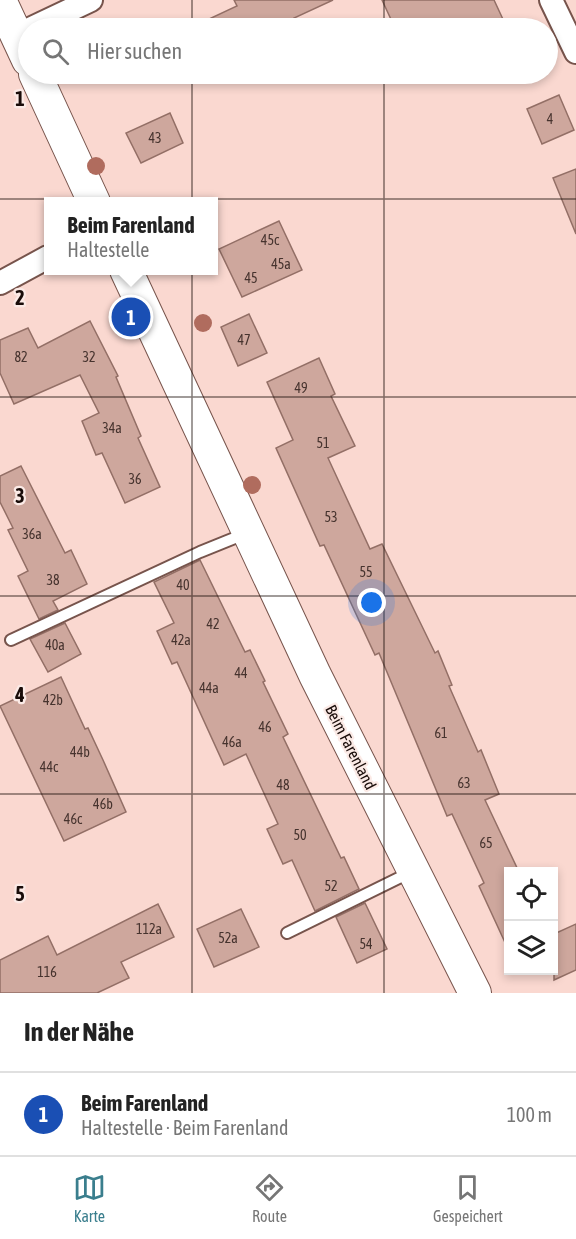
<!DOCTYPE html>
<html lang="de">
<head>
<meta charset="utf-8">
<style>
	:root { --surface:#fff; --page:#f2f2f2; --text:#222; --muted:#767676; --line:#e0e0e0; --accent:#3a7e8d }
	body { margin:0; font-family:"Asap Condensed",sans-serif; background:var(--page); color:var(--text) }
	.controls { position:absolute; right:18px; bottom:18px; display:grid; overflow:hidden; border-radius:0px; box-shadow:0 3px 9px #0003 }
	.controls button { width:54px; height:54px; display:grid; place-items:center; padding:0; border:0; border-bottom:2px solid var(--line); background:var(--surface); color:var(--text); font:30px sans-serif }
	.you { position:absolute; left:372px; top:603px; width:21px; height:21px; margin:-15px; border:4px solid #fff; border-radius:50%; background:#1a73e8; box-shadow:0 0 0 9px #1a73e833 }
	.badge { display:grid; place-items:center; width:39px; height:39px; border-radius:50%; background:var(--accent); color:#fff; font-size:20px; font-weight:700 }
	.pin { position:absolute; translate:-50% -50%; border:3px solid #fff; box-shadow:0 2px 6px #0006 }
	.popup { position:absolute; left:44px; top:197px; width:174px; height:78px; box-sizing:border-box; display:grid; place-content:center; border-radius:0px; background:var(--surface); filter:drop-shadow(0 2px 4px #0005); font-size:20px; white-space:nowrap; color:var(--muted) }
	.popup b { font-size:22px; color:var(--text) }
	.popup::after { content:''; position:absolute; left:50%; top:100%; margin-left:-12px; border:12px solid transparent; border-top-color:var(--surface) }
	.list { margin:0; padding:0; list-style:none }
	h2 { display:flex; justify-content:space-between; align-items:center; height:78px; margin:0; padding:0 24px; font-size:26px }
	h2 small { font-size:20px; font-weight:400; color:var(--muted) }
	.list li { display:grid; grid-template-columns:39px 1fr auto; gap:18px; align-items:center; box-sizing:border-box; height:84px; padding:0 24px; border-top:2px solid var(--line) }
	.list b { display:block; font-size:22px; white-space:nowrap }
	.list p { margin:0; font-size:20px; white-space:nowrap; color:var(--muted) }
	.list em { font-size:20px; font-style:normal; color:var(--muted) }
	.icon { flex:none; width:33px; height:33px; fill:none; stroke:currentColor; stroke-width:2; stroke-linecap:round; stroke-linejoin:round }
	.map { position:relative; flex:none; width:576px; height:993px; overflow:hidden }
	.search { position:absolute; background:var(--surface); box-shadow:0 3px 9px #0003; left:18px; right:18px; top:18px; height:66px; display:flex; align-items:center; gap:15px; box-sizing:border-box; padding:0 21px; border-radius:33px; color:var(--muted); font-size:22px }
	.sheet { height:162px; background:var(--surface) }
	nav { display:flex; justify-content:space-around; align-items:center; box-sizing:border-box; height:84px; border-top:2px solid var(--line); background:var(--surface); font-size:16px; color:var(--muted) }
	nav a { display:grid; justify-items:center; gap:3px }
	nav .on { color:var(--accent) }
	.map>svg:first-child { display:block }
	.building { fill:#cea79d; stroke:#936f66; stroke-width:1.5 }
	.lines { fill:none; stroke-linecap:round; stroke-linejoin:round }
	.lane-casing { stroke:#77544c; stroke-width:14 }
	.street-casing { stroke:#77544c; stroke-width:26 }
	.secondary-casing { stroke:#77544c; stroke-width:34 }
	.lane { stroke:#fff; stroke-width:10 }
	.street { stroke:#fff; stroke-width:22 }
	.secondary { stroke:#fff; stroke-width:32 }
	.tree { fill:#b06c5e }
	.grid { fill:none; stroke:#190c09; stroke-width:1.5; stroke-opacity:0.55 }
	.labels { text-anchor:middle; dominant-baseline:central; stroke-width:4.5; stroke-linejoin:round; paint-order:stroke }
	.number-label { font-size:14px; fill:#46332e }
	.street-label { font-size:16px; fill:#190c09; stroke:#fbeae6 }
	.grid-label { font-size:20px; text-anchor:middle; font-weight:bold; fill:#190c09; stroke:#fbeae6; stroke-width:4.5; stroke-linejoin:round; paint-order:stroke }
</style>
</head>
<body>
<div class="map">
<svg width="576" height="993" viewBox="0 0 576 993">
	<rect width="100%" height="100%" fill="#fad8d0"/>
	<g class="building">
		<path d="M 234,0 L 333,0 L 294,18 L 297,23 L 284,28 L 190,28 L 237,6 Z"/>
		<path d="M 382,0 L 494,0 L 507,28 L 395,28 Z"/>
		<path d="M 559,95 L 574,130 L 542,144 L 527,109 Z"/>
		<path d="M 170,113 L 183,143 L 141,163 L 126,133 Z"/>
		<path d="M 576,169 L 576,234 L 553,178 Z"/>
		<path d="M 279,221 L 302,270 L 242,297 L 219,249 Z"/>
		<path d="M 249,314 L 267,353 L 238,366 L 221,327 Z"/>
		<path d="M 90,321 L 118,376 L 116,377 L 141,436 L 138,438 L 160,487 L 125,503 L 102,453 L 96,455 L 82,421 L 99,413 L 80,375 L 14,404 L 0,373 L 0,340 L 28,328 L 38,348 Z"/>
		<path d="M 319,358 L 335,394 L 331,396 L 355,446 L 328,458 L 370,549 L 382,544 L 435,653 L 438,651 L 452,685 L 449,686 L 478,752 L 481,750 L 499,794 L 485,800 L 519,872 L 508,872 L 508,949 L 479,886 L 484,883 L 452,814 L 447,816 L 379,653 L 375,655 L 324,545 L 320,546 L 276,448 L 293,440 L 267,382 Z"/>
		<path d="M 21,466 L 65,553 L 71,550 L 87,584 L 53,601 L 58,610 L 39,619 L 18,576 L 28,571 L 8,530 L 13,528 L 0,502 L 0,476 Z"/>
		<path d="M 200,560 L 245,652 L 250,650 L 265,681 L 263,682 L 288,734 L 283,737 L 341,858 L 344,857 L 359,889 L 315,911 L 292,860 L 283,864 L 267,829 L 278,824 L 246,754 L 224,765 L 177,662 L 172,664 L 157,631 L 174,623 L 154,582 Z"/>
		<path d="M 65,623 L 81,654 L 48,672 L 30,639 Z"/>
		<path d="M 61,677 L 85,729 L 88,728 L 103,760 L 126,812 L 64,841 L 0,706 Z"/>
		<path d="M 365,903 L 387,949 L 357,963 L 336,917 Z"/>
		<path d="M 158,904 L 174,937 L 121,962 L 129,978 L 97,993 L 0,993 L 0,960 L 48,936 L 57,955 Z"/>
		<path d="M 241,909 L 259,947 L 214,967 L 197,929 Z"/>
		<path d="M 576,924 L 576,970 L 554,980 L 554,934 Z"/>
	</g>
	<g class="lines">
		<g class="lane-casing">
			<g id="lane">
				<path d="M 11,640 L 200,552 L 247,533"/>
				<path d="M 287,933 L 411,872"/>
			</g>
		</g>
		<g class="street-casing">
			<g id="street">
				<path d="M 551,0 L 576,52"/>
				<path d="M 32,28 L 91,0"/>
				<path d="M 0,283 L 48,257"/>
			</g>
		</g>
		<g class="secondary-casing">
			<g id="secondary">
				<path d="M 0,0 L 28,60"/>
				<path d="M 35,74 L 94,202"/>
				<path d="M 126,270 L 315,675 L 475,993"/>
			</g>
		</g>
		<use href="#lane" class="lane"/>
		<use href="#street" class="street"/>
		<use href="#secondary" class="secondary"/>
	</g>
	<g class="tree">
		<circle cx="96" cy="166" r="9"/>
		<circle cx="203" cy="323" r="9"/>
		<circle cx="252" cy="485" r="9"/>
	</g>
	<path class="grid" d="M 192,0 L 192,28M 384,0 L 384,28M 192,74 L 192,993M 384,74 L 384,993M 0,199 L 576,199M 0,397 L 576,397M 0,596 L 576,596M 0,794 L 576,794"/>
	<g class="labels">
		<g class="number-label">
			<text x="550" y="119">4</text>
			<text x="155" y="138">43</text>
			<text x="270" y="240">45c</text>
			<text x="281" y="264">45a</text>
			<text x="251" y="278">45</text>
			<text x="244" y="340">47</text>
			<text x="21" y="357">82</text>
			<text x="89" y="357">32</text>
			<text x="301" y="388">49</text>
			<text x="112" y="428">34a</text>
			<text x="323" y="443">51</text>
			<text x="135" y="479">36</text>
			<text x="331" y="517">53</text>
			<text x="32" y="534">36a</text>
			<text x="366" y="572">55</text>
			<text x="53" y="580">38</text>
			<text x="183" y="585">40</text>
			<text x="213" y="624">42</text>
			<text x="181" y="640">42a</text>
			<text x="55" y="645">40a</text>
			<text x="241" y="673">44</text>
			<text x="209" y="688">44a</text>
			<text x="53" y="700">42b</text>
			<text x="265" y="727">46</text>
			<text x="441" y="733">61</text>
			<text x="232" y="742">46a</text>
			<text x="80" y="752">44b</text>
			<text x="49" y="767">44c</text>
			<text x="464" y="783">63</text>
			<text x="283" y="785">48</text>
			<text x="103" y="804">46b</text>
			<text x="73" y="819">46c</text>
			<text x="300" y="835">50</text>
			<text x="486" y="843">65</text>
			<text x="331" y="886">52</text>
			<text x="149" y="929">112a</text>
			<text x="228" y="938">52a</text>
			<text x="366" y="944">54</text>
			<text x="47" y="972">116</text>
		</g>
		<g class="street-label">
			<text transform="translate(351 747) rotate(63)">Beim Farenland</text>
		</g>
	</g>
	<g class="grid-label">
		<text x="20" y="106">1</text>
		<text x="20" y="305">2</text>
		<text x="20" y="503">3</text>
		<text x="20" y="702">4</text>
		<text x="20" y="901">5</text>
	</g>
</svg>
<div class="controls">
<button><svg class="icon" aria-label="locate" viewBox="0 0 24 24"><circle cx="12" cy="12" r="6"/><path d="M12 2v4M12 18v4M2 12h4M18 12h4"/></svg></button>
<button><svg class="icon" aria-label="layers" viewBox="0 0 24 24"><path d="M12 4l9 5-9 5-9-5zM3 14l9 5 9-5"/></svg></button>
</div>
<div class="you"></div>
<div class="pin badge" style="left:131px;top:317px;background:#1a4fb4">1</div>
<div class="popup"><b>Beim Farenland</b>Haltestelle</div>
<div class="search"><svg class="icon" aria-label="search" viewBox="0 0 24 24"><circle cx="10" cy="10" r="6"/><path d="M15 15l6 6"/></svg>Hier suchen</div>
</div>
<section class="sheet">
<h2>In der Nähe<small></small></h2>
<ul class="list">
<li><span class="badge" style="background:#1a4fb4">1</span><div><b>Beim Farenland</b><p>Haltestelle · Beim Farenland</p></div><em>100 m</em></li>
</ul>
</section>
<nav>
<a class="on"><svg class="icon" aria-label="map" viewBox="0 0 24 24"><path d="M3 6l6-2 6 2 6-2v14l-6 2-6-2-6 2zM9 4v14M15 6v14"/></svg>Karte</a>
<a><svg class="icon" aria-label="directions" viewBox="0 0 24 24"><path d="M12 3l9 9-9 9-9-9zM9 14v-3h6M13 9l2 2-2 2"/></svg>Route</a>
<a><svg class="icon" aria-label="saved" viewBox="0 0 24 24"><path d="M7 4h10v16l-5-4-5 4z"/></svg>Gespeichert</a>
</nav>
</body>
</html>
